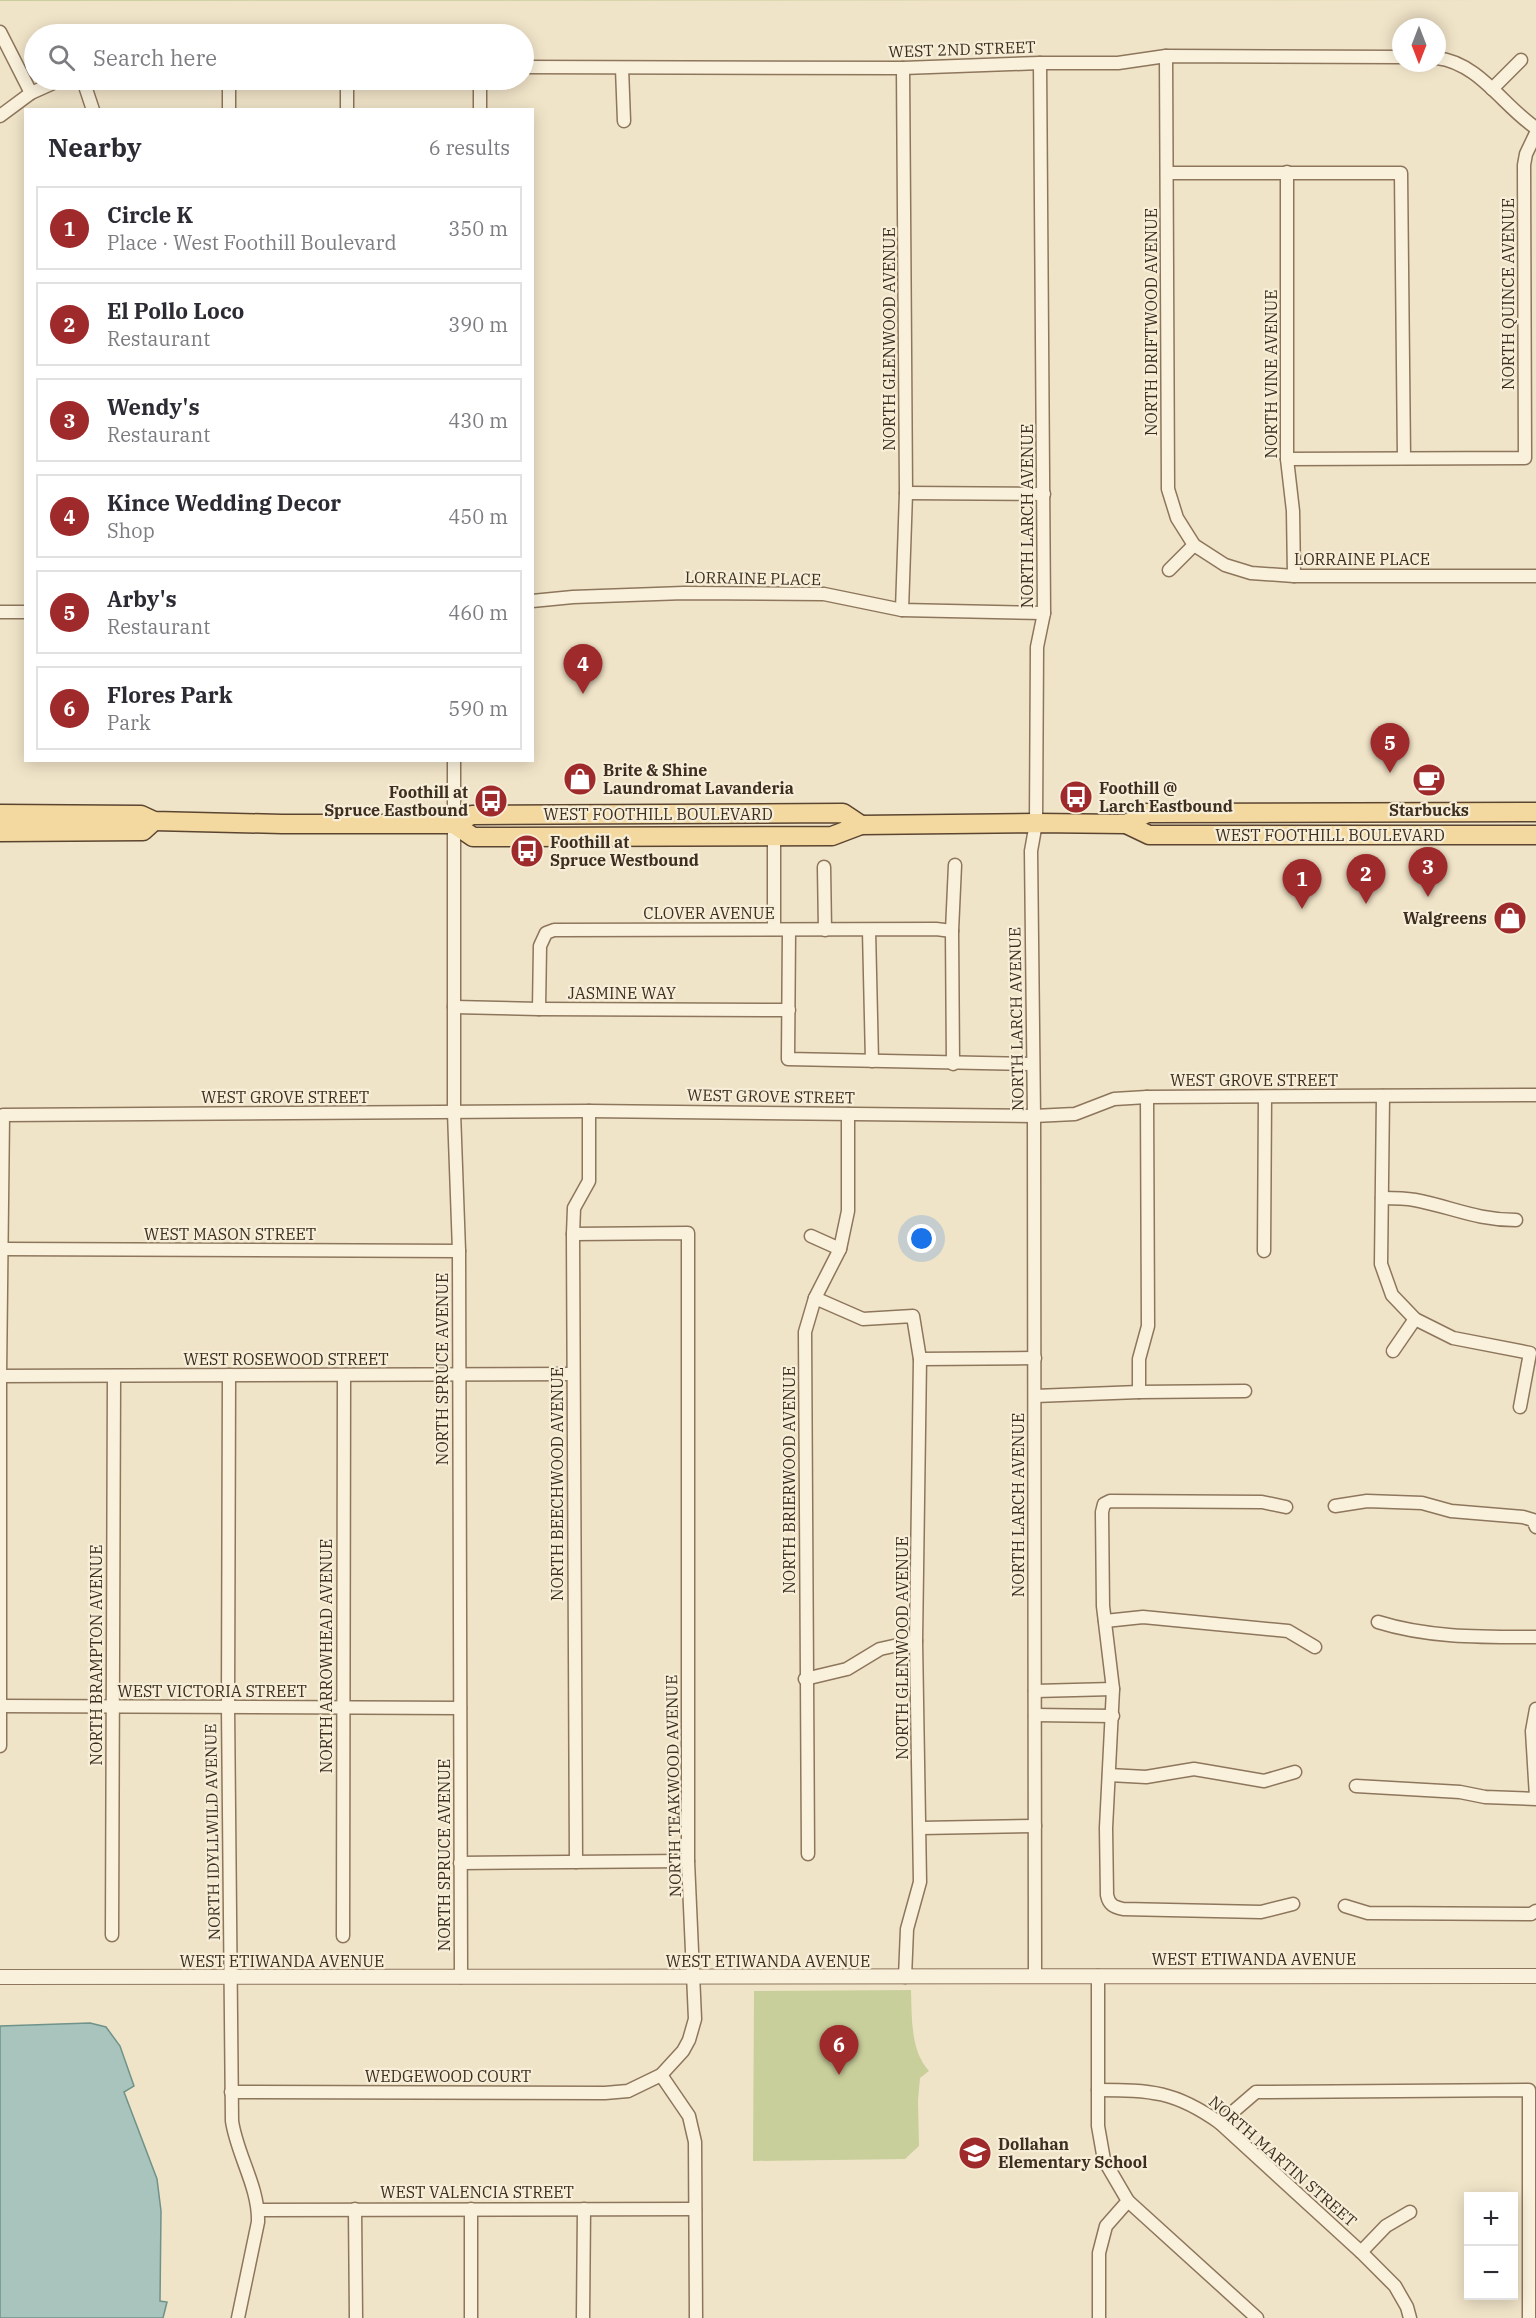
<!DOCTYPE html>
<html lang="en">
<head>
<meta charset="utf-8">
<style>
	:root { --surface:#fff; --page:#f7f7f7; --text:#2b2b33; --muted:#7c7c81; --line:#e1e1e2; --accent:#9e2a2b }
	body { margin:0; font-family:"IBM Plex Serif",serif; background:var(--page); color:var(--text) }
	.controls { position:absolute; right:18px; bottom:18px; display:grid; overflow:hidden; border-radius:0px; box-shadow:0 3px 15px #0003 }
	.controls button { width:54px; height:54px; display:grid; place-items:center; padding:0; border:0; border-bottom:2px solid var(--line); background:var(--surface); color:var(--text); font:30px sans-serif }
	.compass { position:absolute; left:1392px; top:18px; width:54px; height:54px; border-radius:50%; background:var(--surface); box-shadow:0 3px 15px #0003; rotate:180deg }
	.you { position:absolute; left:922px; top:1239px; width:21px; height:21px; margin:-15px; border:4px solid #fff; border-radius:50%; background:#1a73e8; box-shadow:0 0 0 9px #1a73e833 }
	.badge { display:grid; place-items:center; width:39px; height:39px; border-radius:50%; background:var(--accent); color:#fff; font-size:20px; font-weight:700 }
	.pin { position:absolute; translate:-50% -50px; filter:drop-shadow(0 2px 3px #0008) }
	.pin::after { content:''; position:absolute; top:32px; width:21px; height:18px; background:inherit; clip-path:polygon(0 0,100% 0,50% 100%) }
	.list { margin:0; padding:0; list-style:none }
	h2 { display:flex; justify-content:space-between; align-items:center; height:78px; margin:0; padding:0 24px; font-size:26px }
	h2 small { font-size:20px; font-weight:400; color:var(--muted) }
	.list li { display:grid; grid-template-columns:39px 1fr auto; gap:18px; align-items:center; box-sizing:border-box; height:84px; margin:0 12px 12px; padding:0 12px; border:2px solid var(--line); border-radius:0px }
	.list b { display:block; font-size:22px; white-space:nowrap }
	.list p { margin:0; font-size:20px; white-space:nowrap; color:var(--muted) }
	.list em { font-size:20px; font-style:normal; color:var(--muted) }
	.icon { flex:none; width:33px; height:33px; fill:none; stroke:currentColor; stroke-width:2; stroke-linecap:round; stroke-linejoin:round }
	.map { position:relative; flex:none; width:1536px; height:2318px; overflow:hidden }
	.search { position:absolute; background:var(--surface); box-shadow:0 3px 15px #0003; left:24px; top:24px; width:510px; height:66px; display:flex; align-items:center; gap:15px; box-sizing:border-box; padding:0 21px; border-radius:33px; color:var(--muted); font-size:22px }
	.panel { position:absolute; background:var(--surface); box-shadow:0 3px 15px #0003; left:24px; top:108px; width:510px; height:654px; border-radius:0px }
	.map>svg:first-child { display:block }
	.green { fill:#c9cf9b }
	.water { fill:#a9c4bc; stroke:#6f938a; stroke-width:1.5 }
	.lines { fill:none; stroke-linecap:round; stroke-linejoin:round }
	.minor-casing { stroke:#8d765c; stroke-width:15 }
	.tertiary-casing { stroke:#8d765c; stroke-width:16 }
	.primary-casing { stroke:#5b4430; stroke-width:21 }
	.minor { stroke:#faf1dc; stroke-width:12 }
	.tertiary { stroke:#faf1dc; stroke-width:14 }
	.primary { stroke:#f3d9a0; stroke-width:18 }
	.labels { text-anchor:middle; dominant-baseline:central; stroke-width:4.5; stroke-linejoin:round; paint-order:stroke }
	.street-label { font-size:16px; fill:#3d2e20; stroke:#f7eed8 }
	.poi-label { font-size:16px; font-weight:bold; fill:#3d2e20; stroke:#f7eed8; text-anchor:start }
</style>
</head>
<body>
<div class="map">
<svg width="1536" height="2318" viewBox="0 0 1536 2318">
	<rect width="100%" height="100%" fill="#f0e4c8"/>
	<g class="green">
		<path d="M 0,0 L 1521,0 L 0,1 Z"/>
		<path d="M 911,1990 C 912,2017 910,2050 929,2071 L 920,2078 L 918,2101 L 919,2146 L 905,2159 L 753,2161 L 754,1991 Z"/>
	</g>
	<path class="water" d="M 90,2023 L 106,2027 L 120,2046 L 134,2086 L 124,2092 L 157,2179 L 161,2211 L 160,2301 L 167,2302 L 163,2318 L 0,2318 L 0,2026 Z"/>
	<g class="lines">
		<g class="minor-casing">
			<g id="minor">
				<path d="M 0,32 L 31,93"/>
				<path d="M 1166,56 L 1168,489 L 1177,518 L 1194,545 L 1225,565 L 1251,573 L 1294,576 L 1536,576"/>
				<path d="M 1437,58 C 1479,63 1503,106 1536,128"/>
				<path d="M 524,67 L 903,68 L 1040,63 L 1118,63 L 1166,56 L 1401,57"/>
				<path d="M 622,68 L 624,121"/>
				<path d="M 83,80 L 93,110"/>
				<path d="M 1492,89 L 1521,60"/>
				<path d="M 229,110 L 229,80"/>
				<path d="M 347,110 L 347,80"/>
				<path d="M 480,110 L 480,80"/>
				<path d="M 0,116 L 31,93 L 60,80"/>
				<path d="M 1287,172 L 1287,459 L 1293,511 L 1294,576"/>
				<path d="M 1167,173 L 1401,173 L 1404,458"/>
				<path d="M 1287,459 L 1525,458 L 1524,165 L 1526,154 L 1536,133"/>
				<path d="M 906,493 L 1044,494"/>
				<path d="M 1169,570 L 1194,545"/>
				<path d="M 532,601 L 573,597 L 684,593 L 824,594 L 902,610 L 1044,613"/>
				<path d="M 902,610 L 906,493 L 903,68"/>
				<path d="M 0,612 L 26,612"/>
				<path d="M 454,760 L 454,1112 L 459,1251 L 461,1977"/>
				<path d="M 824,867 L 825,930"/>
				<path d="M 774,929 L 774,836"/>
				<path d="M 789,930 L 788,1059 L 1032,1064"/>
				<path d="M 869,930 L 872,1061"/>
				<path d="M 454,1007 L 539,1009 L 789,1010"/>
				<path d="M 539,1009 L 540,946 L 546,933 L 554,930 L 936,929 L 952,931"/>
				<path d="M 953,1064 L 952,931 L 955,865"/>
				<path d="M 1383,1096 L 1381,1264 L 1392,1295 L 1415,1319 L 1453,1338 L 1530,1353 L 1520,1407"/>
				<path d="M 1382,1198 C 1393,1198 1404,1198 1415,1200 C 1452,1207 1476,1220 1516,1220"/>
				<path d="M 811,1236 L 840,1249"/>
				<path d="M 2,1249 L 459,1251"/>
				<path d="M 1264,1251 L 1265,1097"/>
				<path d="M 815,1298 L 863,1319 L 913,1316 L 920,1359 L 916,1641 L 920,1882 L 907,1929 L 905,1977"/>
				<path d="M 1393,1351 L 1415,1319"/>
				<path d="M 920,1359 L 1035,1358"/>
				<path d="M 229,1375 L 228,1707 L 232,2121 C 237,2155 259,2187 258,2222 L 238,2318"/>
				<path d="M 0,1376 L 573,1374"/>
				<path d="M 1139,1392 L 1139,1359 L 1148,1326 L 1147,1097"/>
				<path d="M 1035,1396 L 1139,1392 L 1245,1391"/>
				<path d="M 1335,1506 L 1367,1501 L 1422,1503 L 1451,1511 L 1523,1517 L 1533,1520 L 1536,1527"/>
				<path d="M 1286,1507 L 1262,1502 L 1110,1501 L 1104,1504 L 1102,1512 L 1103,1606 L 1113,1689 L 1106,1828 L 1107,1895 C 1109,1905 1114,1907 1123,1909 L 1261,1912 L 1293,1904"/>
				<path d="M 1105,1621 L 1143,1617 L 1288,1631 L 1315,1647"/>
				<path d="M 1378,1622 C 1429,1638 1482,1637 1536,1637"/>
				<path d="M 805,1679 L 847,1669 L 880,1649 L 916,1641"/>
				<path d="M 1035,1691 L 1113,1689"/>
				<path d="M 1,1706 L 460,1708"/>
				<path d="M 1536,1709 L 1532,1731 L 1536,1797"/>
				<path d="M 1035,1715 L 1113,1716"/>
				<path d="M 0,1746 L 0,1376 L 3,1115 L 589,1111 L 1034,1116 L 1075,1114 L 1114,1099 L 1147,1097 L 1536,1095"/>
				<path d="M 1109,1775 L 1146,1777 L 1194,1769 L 1264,1781 L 1295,1772"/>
				<path d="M 1356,1786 L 1460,1792 L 1485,1797 L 1536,1799"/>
				<path d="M 920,1828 L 1035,1826"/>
				<path d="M 808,1854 L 805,1332 L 815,1298 L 840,1249 L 848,1211 L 848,1114"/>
				<path d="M 576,1862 L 573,1234 L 574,1208 L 589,1181 L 589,1111"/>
				<path d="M 460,1863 L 688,1861"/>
				<path d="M 1345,1906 L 1368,1913 L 1531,1914 L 1536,1911"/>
				<path d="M 112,1935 L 114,1376"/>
				<path d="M 343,1936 L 344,1376"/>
				<path d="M 1035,1976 L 1034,1116 L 1031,851 L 1036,823 L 1037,647 L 1044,613 L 1040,63"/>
				<path d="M 1098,1976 L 1098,2126 L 1104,2160 L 1128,2201 L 1106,2226 L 1099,2253 L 1099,2318"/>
				<path d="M 661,2075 L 689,2116 L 695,2142 L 696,2318"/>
				<path d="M 1098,2090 C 1151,2090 1175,2091 1220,2123 L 1361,2252 L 1395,2286 L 1407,2307 L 1410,2318"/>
				<path d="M 231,2092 L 605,2093 L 628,2091 L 661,2075 L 683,2051 L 689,2040 L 695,2019 L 688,1861 L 688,1233 L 573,1234"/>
				<path d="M 1220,2123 L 1256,2092 L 1529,2090 L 1529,2318"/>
				<path d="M 1128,2201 L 1257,2318"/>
				<path d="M 355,2209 L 356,2318"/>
				<path d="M 258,2210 L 695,2209"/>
				<path d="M 1361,2252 L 1386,2226 L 1410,2212"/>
				<path d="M 471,2318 L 471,2209"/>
				<path d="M 583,2318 L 584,2209"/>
			</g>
		</g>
		<g class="tertiary-casing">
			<path id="tertiary" d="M 0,1977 L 1536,1976"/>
		</g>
		<g class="primary-casing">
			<g id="primary">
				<path d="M 0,814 L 141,815 L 154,821 L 282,824 L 454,824 L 472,815 L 843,813 L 861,825"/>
				<path d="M 454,824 L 473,837 L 832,836 L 861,825 L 1036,823 L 1126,824 L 1149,835 L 1536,835"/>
				<path d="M 1126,824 L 1147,813 L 1536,812"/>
				<path d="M 0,832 L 143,831 L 154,821"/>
			</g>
		</g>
		<use href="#minor" class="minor"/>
		<use href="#tertiary" class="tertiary"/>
		<use href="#primary" class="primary"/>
	</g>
	<defs>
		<g id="shop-disc" transform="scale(1.725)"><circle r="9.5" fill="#9e2a2b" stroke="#f7eed8"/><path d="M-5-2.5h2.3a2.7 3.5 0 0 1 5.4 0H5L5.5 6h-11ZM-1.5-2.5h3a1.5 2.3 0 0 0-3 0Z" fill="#fff"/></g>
		<g id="cafe-disc" transform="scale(1.725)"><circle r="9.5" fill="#9e2a2b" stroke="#f7eed8"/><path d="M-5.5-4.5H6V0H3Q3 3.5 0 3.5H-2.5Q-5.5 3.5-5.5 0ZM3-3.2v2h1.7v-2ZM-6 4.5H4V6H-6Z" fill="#fff"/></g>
		<g id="bus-disc" transform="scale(1.725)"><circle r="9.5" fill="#9e2a2b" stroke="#f7eed8"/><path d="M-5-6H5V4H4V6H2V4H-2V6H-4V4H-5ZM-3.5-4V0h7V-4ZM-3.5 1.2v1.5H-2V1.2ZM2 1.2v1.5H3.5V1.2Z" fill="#fff"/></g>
		<g id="school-disc" transform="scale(1.725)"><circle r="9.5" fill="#9e2a2b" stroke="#f7eed8"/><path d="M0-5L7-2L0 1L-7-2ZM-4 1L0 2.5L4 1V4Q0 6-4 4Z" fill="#fff"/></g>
	</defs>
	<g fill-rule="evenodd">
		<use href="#shop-disc" x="580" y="779"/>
		<use href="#cafe-disc" x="1429" y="780"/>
		<use href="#bus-disc" x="1076" y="797"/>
		<use href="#bus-disc" x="491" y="801"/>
		<use href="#bus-disc" x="527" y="851"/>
		<use href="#shop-disc" x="1510" y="918"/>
		<use href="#school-disc" x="975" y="2153"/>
	</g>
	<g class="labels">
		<g class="street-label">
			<text transform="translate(962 49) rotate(-2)">WEST 2ND STREET</text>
			<text transform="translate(1508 294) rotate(-90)">NORTH QUINCE AVENUE</text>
			<text transform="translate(1151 322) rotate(-90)">NORTH DRIFTWOOD AVENUE</text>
			<text transform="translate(889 339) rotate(-90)">NORTH GLENWOOD AVENUE</text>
			<text transform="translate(1271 374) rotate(-90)">NORTH VINE AVENUE</text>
			<text transform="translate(1027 516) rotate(-90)">NORTH LARCH AVENUE</text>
			<text x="1362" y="559">LORRAINE PLACE</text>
			<text transform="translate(753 578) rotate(1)">LORRAINE PLACE</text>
			<text x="658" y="814">WEST FOOTHILL BOULEVARD</text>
			<text x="1330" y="835">WEST FOOTHILL BOULEVARD</text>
			<text x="709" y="913">CLOVER AVENUE</text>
			<text x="622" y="993">JASMINE WAY</text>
			<text transform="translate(1016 1019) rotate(-91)">NORTH LARCH AVENUE</text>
			<text x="1254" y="1080">WEST GROVE STREET</text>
			<text transform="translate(771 1096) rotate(1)">WEST GROVE STREET</text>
			<text x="285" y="1097">WEST GROVE STREET</text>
			<text x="230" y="1234">WEST MASON STREET</text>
			<text x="286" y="1359">WEST ROSEWOOD STREET</text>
			<text transform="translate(442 1369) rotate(-90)">NORTH SPRUCE AVENUE</text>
			<text transform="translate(789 1480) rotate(-90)">NORTH BRIERWOOD AVENUE</text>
			<text transform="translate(557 1484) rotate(-90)">NORTH BEECHWOOD AVENUE</text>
			<text transform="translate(1018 1505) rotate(-90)">NORTH LARCH AVENUE</text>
			<text transform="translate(902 1648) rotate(-90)">NORTH GLENWOOD AVENUE</text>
			<text transform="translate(96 1655) rotate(-90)">NORTH BRAMPTON AVENUE</text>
			<text transform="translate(326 1656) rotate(-90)">NORTH ARROWHEAD AVENUE</text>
			<text x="212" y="1691">WEST VICTORIA STREET</text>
			<text transform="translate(673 1786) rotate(-91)">NORTH TEAKWOOD AVENUE</text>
			<text transform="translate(212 1832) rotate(-91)">NORTH IDYLLWILD AVENUE</text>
			<text transform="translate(444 1855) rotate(-90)">NORTH SPRUCE AVENUE</text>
			<text x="1254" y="1959">WEST ETIWANDA AVENUE</text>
			<text x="282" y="1961">WEST ETIWANDA AVENUE</text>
			<text x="768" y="1961">WEST ETIWANDA AVENUE</text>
			<text x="448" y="2076">WEDGEWOOD COURT</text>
			<text transform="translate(1283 2161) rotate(41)">NORTH MARTIN STREET</text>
			<text x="477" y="2192">WEST VALENCIA STREET</text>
		</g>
		<g class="poi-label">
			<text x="603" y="770">Brite &amp; Shine<tspan x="603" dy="18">Laundromat Lavanderia</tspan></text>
			<text x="1099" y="788">Foothill @<tspan x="1099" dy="18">Larch Eastbound</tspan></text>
			<text x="468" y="792" text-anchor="end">Foothill at<tspan x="468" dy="18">Spruce Eastbound</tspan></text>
			<text x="1429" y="810" text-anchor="middle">Starbucks</text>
			<text x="550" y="842">Foothill at<tspan x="550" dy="18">Spruce Westbound</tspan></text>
			<text x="1487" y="918" text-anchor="end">Walgreens</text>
			<text x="998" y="2144">Dollahan<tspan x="998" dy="18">Elementary School</tspan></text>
		</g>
	</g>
</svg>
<div class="controls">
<button>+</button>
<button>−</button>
</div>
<svg class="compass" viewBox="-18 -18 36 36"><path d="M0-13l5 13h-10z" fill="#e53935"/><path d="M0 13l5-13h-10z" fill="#7c7c81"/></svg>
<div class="you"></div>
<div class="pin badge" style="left:1302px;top:909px">1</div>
<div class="pin badge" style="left:1366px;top:904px">2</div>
<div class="pin badge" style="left:1428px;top:897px">3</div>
<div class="pin badge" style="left:583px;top:694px">4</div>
<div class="pin badge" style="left:1390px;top:773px">5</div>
<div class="pin badge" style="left:839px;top:2075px">6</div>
<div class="search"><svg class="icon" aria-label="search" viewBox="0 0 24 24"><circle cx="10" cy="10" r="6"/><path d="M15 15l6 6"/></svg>Search here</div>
<section class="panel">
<h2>Nearby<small>6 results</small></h2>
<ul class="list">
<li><span class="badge">1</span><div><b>Circle K</b><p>Place · West Foothill Boulevard</p></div><em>350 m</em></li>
<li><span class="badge">2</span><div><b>El Pollo Loco</b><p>Restaurant</p></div><em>390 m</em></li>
<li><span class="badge">3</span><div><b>Wendy's</b><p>Restaurant</p></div><em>430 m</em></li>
<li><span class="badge">4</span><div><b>Kince Wedding Decor</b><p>Shop</p></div><em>450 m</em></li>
<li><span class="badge">5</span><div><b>Arby's</b><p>Restaurant</p></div><em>460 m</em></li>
<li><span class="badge">6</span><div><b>Flores Park</b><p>Park</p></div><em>590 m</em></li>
</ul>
</section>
</div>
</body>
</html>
